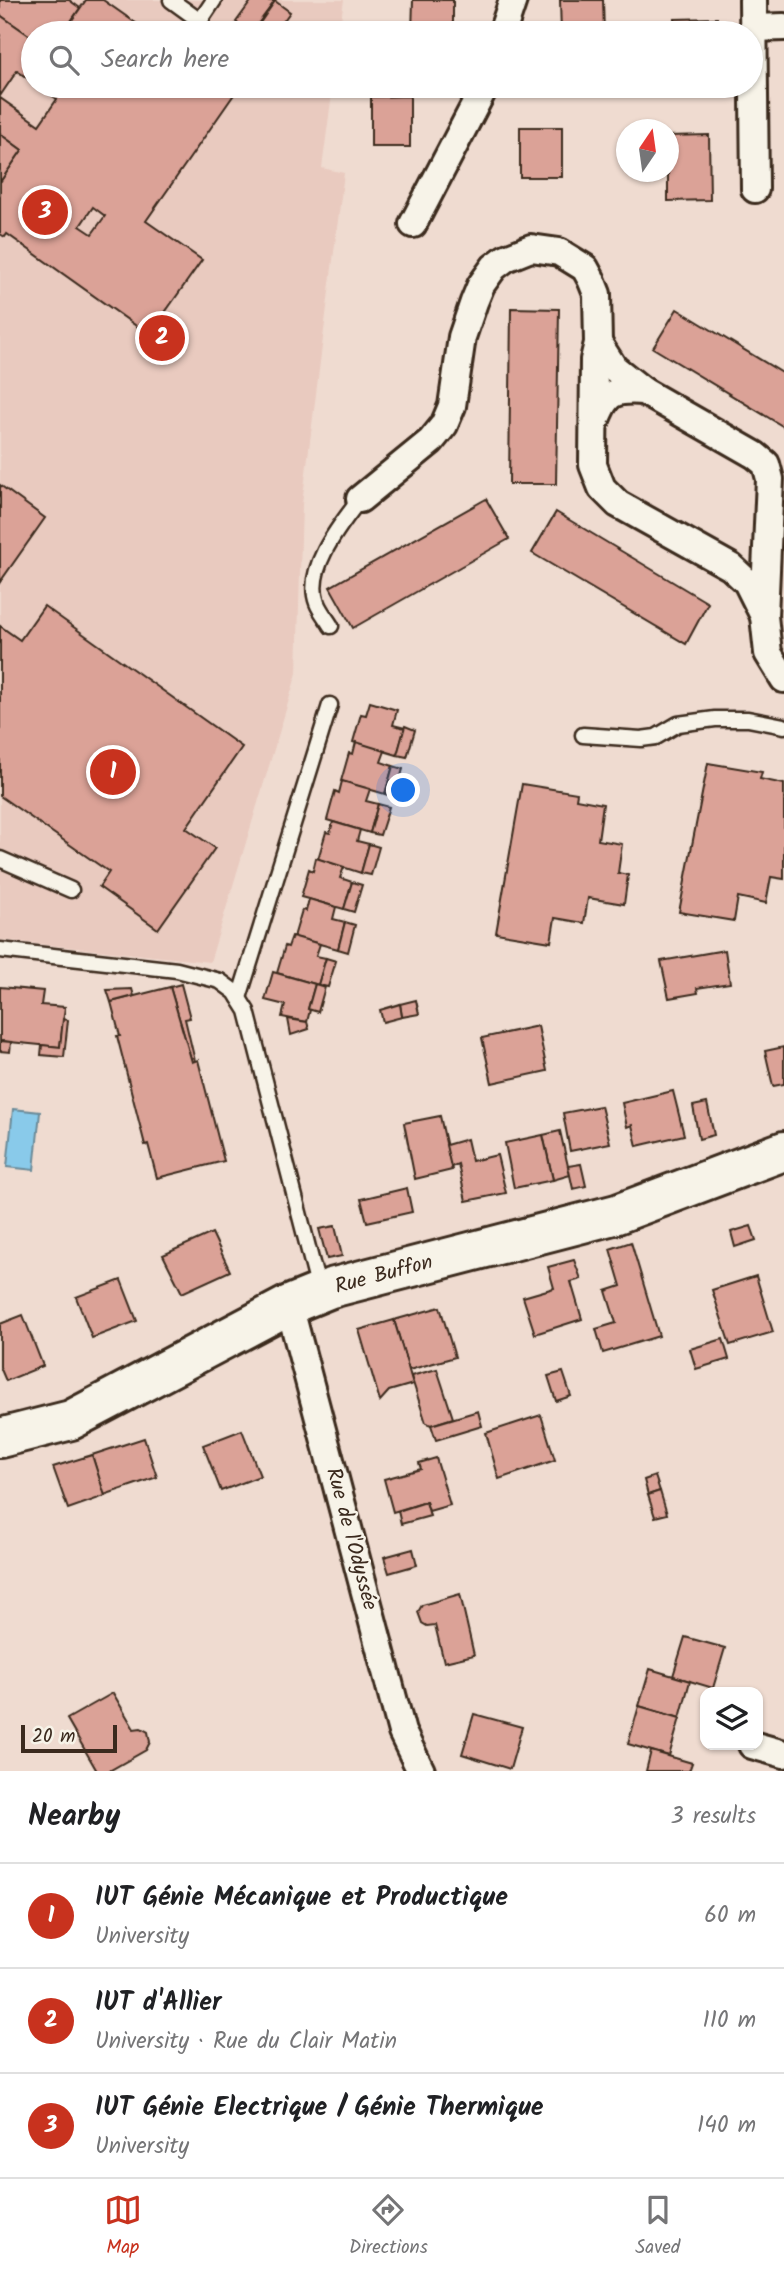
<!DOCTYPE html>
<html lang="en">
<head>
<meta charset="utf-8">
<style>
	:root { --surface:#fff; --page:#f6f6f6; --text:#202124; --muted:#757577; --line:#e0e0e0; --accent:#c8321e }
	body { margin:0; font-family:Kalam,sans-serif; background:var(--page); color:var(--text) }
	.controls { position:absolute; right:21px; bottom:21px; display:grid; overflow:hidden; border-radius:14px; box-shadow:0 2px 5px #0004 }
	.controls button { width:63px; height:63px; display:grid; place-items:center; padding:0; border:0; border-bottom:2px solid var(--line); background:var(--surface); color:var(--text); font:35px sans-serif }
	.compass { position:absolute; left:616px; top:119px; width:63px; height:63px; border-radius:50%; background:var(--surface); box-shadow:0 2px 5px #0004; rotate:13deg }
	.scale { position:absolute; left:21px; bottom:18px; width:96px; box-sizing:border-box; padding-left:7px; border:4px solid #3b2a1e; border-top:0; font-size:19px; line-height:24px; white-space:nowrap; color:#3b2a1e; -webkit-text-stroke:5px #f7f3e8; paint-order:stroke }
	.you { position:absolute; left:404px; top:791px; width:24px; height:24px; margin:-18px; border:5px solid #fff; border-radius:50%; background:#1a73e8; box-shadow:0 0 0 10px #1a73e833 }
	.badge { display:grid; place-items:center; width:46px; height:46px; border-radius:50%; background:var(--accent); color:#fff; font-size:23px; font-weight:700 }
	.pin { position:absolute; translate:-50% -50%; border:4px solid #fff; box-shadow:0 2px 7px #0006 }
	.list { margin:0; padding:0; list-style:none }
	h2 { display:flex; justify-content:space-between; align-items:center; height:91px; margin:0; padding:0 28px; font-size:30px }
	h2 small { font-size:23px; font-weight:400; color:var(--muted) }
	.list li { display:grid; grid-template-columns:46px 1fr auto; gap:21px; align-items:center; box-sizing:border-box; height:105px; padding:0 28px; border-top:2px solid var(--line) }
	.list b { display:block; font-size:26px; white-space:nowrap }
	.list p { margin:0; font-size:23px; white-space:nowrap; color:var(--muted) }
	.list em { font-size:23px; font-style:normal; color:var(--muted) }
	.icon { flex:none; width:38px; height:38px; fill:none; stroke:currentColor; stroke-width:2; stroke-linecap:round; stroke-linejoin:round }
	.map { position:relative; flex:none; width:784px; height:1771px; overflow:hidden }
	.search { position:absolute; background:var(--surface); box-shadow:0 2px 5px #0004; left:21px; right:21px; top:21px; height:77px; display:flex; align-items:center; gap:18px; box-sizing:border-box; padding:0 24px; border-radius:38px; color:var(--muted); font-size:26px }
	.sheet { height:406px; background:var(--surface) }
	nav { display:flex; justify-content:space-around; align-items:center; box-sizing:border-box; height:98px; border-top:2px solid var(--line); background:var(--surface); font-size:19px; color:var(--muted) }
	nav a { display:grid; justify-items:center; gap:4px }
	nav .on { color:var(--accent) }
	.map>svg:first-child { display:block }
	.built { fill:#e9cabf }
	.water { fill:#89caea; stroke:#6a8a98; stroke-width:2 }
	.building { fill:#dba297; stroke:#3b2a1e; stroke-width:2; fill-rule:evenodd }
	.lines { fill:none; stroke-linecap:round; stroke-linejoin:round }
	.lane-casing { stroke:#3b2a1e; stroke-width:19 }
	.street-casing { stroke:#3b2a1e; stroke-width:32 }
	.secondary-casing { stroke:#3b2a1e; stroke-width:44 }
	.lane { stroke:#f7f3e8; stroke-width:14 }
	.street { stroke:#f7f3e8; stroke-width:26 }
	.secondary { stroke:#f7f3e8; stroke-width:38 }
	.labels { text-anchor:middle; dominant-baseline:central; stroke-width:5; stroke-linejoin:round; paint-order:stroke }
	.street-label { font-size:21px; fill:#3b2a1e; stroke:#f7f3e8 }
</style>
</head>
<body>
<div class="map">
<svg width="784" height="1771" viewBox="0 0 784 1771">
	<rect width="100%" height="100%" fill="#efdbd0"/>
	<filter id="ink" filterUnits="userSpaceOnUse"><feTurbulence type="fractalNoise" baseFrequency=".0143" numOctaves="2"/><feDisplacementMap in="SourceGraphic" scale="14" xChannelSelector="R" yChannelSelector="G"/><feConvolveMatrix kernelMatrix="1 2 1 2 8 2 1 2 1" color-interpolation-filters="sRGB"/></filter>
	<g filter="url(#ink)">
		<path class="built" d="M 0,0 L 344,0 L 339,33 L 33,33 L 33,86 L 333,86 L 322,168 L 344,173 L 302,504 L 297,673 L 210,962 L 0,940 Z"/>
		<path class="water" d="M 13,1109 L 40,1112 L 34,1170 L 7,1167 Z"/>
		<g class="building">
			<path d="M 0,0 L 69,0 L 80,8 L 63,33 L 33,33 L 33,38 L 0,15 Z"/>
			<path d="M 86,0 L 103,0 L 150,33 L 63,33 Z"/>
			<path d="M 252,0 L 275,1 L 251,33 L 236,22 Z"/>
			<path d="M 413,0 L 453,0 L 453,33 L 412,33 Z"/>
			<path d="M 560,0 L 603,0 L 604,33 L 561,33 Z"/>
			<path d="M 275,1 L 290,12 L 275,33 L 253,33 Z"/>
			<path d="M 0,15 L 33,38 L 33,82 L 17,71 L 0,96 Z"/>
			<path d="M 717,18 L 717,33 L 675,33 L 674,19 Z"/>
			<path d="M 38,86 L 225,86 L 235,93 L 146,221 L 202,260 L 149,335 L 7,234 L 5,237 L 0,234 L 0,182 L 22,150 L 0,134 L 0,98 L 39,125 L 57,99 ZM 93,207 L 105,216 L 92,234 L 80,226 Z"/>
			<path d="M 410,96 L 410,147 L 371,147 L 371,97 Z"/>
			<rect x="520" y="127" width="42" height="50"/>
			<path d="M 0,134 L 22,150 L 0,182 Z"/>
			<path d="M 709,135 L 710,200 L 668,201 L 668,136 Z"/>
			<path d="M 511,308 L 559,309 L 556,484 L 509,484 Z"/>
			<path d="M 677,309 L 784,374 L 784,427 L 653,348 Z"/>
			<path d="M 0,485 L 45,518 L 0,582 Z"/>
			<path d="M 486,499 L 509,539 L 353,628 L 330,587 Z"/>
			<path d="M 556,512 L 708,603 L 686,644 L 532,553 Z"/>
			<path d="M 44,606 L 242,747 L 186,828 L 215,848 L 158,929 L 99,887 L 109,872 L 0,796 L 0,626 L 20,640 Z"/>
			<path d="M 370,702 L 397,710 L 393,725 L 405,728 L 397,755 L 353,742 L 361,714 L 366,715 Z"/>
			<path d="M 405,726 L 415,730 L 407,757 L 397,755 Z"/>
			<path d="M 356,742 L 385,751 L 381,762 L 393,766 L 385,794 L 341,781 L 349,753 L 353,754 Z"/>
			<path d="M 708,763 L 762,772 L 760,779 L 784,784 L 784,879 L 771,877 L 766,903 L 738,897 L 734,921 L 679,912 Z"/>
			<path d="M 393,766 L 403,769 L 395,797 L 385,794 Z"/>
			<path d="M 342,781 L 370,789 L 366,801 L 378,804 L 370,833 L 327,820 L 335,791 L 339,793 Z"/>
			<path d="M 522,784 L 577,793 L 576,799 L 603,804 L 598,840 L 622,844 L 618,873 L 628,875 L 624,904 L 588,898 L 584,923 L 555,918 L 551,942 L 496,933 Z"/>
			<path d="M 378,804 L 389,807 L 380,835 L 370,833 Z"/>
			<path d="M 333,822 L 360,830 L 357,841 L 369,844 L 361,873 L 318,859 L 326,832 L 330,833 Z"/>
			<path d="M 369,844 L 379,847 L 371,875 L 361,873 Z"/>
			<path d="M 316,858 L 344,867 L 340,878 L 352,882 L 344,909 L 301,897 L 309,869 L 313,871 Z"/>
			<path d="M 352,882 L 362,885 L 354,912 L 344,909 Z"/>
			<path d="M 309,899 L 336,907 L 333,919 L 345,922 L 338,949 L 294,937 L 302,910 L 306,911 Z"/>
			<path d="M 345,922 L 355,925 L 348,952 L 338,949 Z"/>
			<path d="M 292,936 L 320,944 L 316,956 L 326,958 L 318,985 L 277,973 L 285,946 L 288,947 Z"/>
			<path d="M 725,950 L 730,983 L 697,988 L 698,993 L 669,998 L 661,961 Z"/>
			<path d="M 326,958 L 336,961 L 328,987 L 318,985 Z"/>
			<path d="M 273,972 L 315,984 L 308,1009 L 310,1010 L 307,1022 L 282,1017 L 285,1005 L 265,1000 Z"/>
			<path d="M 181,984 L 190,1018 L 185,1019 L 195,1061 L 192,1062 L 170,987 Z"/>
			<path d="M 315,984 L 325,987 L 318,1012 L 308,1009 Z"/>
			<path d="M 0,987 L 43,991 L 41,1005 L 65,1007 L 60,1047 L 0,1041 Z"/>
			<path d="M 170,987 L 192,1062 L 198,1060 L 224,1161 L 157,1178 L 148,1144 L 145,1145 L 117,1036 L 120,1036 L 111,1002 Z"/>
			<path d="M 132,989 L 134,996 L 111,1002 L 107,990 Z"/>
			<path d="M 416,1000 L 419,1014 L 402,1017 L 400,1004 Z"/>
			<path d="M 400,1004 L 402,1017 L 383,1022 L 380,1010 Z"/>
			<path d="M 63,1019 L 68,1020 L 64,1057 L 41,1055 L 42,1045 L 60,1047 Z"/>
			<path d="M 288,1019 L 307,1022 L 309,1029 L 291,1035 Z"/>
			<path d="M 538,1026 L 547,1071 L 492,1083 L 482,1038 Z"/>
			<path d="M 0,1041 L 11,1042 L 10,1052 L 0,1051 Z"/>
			<path d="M 784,1047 L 784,1084 L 773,1086 L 765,1051 Z"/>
			<path d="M 673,1091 L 684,1135 L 637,1146 L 632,1125 L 627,1127 L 622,1103 Z"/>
			<path d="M 707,1103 L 714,1135 L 699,1139 L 693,1106 Z"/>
			<path d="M 601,1106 L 610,1143 L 570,1151 L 563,1113 Z"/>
			<path d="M 440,1116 L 452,1170 L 415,1179 L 404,1123 Z"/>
			<path d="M 560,1131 L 570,1175 L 553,1180 L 543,1135 Z"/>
			<path d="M 543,1135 L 553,1180 L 514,1188 L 505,1143 Z"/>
			<path d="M 467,1139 L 472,1161 L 497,1155 L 506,1193 L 466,1201 L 458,1164 L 451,1167 L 446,1145 Z"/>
			<path d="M 581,1164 L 586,1186 L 573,1189 L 568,1166 Z"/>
			<path d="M 407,1188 L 412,1212 L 367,1222 L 361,1199 Z"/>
			<path d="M 335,1226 L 342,1256 L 327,1259 L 319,1229 Z"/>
			<path d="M 751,1226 L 756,1240 L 735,1247 L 731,1232 Z"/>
			<path d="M 212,1233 L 230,1271 L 182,1293 L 163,1255 Z"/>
			<path d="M 631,1242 L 659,1336 L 603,1353 L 596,1329 L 616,1323 L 606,1291 L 621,1286 L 610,1249 Z"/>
			<path d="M 574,1260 L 581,1279 L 571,1282 L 582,1319 L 535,1334 L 523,1297 L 554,1288 L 548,1267 Z"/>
			<path d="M 756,1276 L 773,1332 L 730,1345 L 712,1290 Z"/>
			<path d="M 121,1280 L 137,1321 L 92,1338 L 76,1297 Z"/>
			<path d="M 440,1307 L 455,1357 L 409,1370 L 394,1320 Z"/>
			<path d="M 23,1315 L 43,1366 L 6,1381 L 0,1367 L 0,1324 Z"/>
			<path d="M 394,1320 L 413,1384 L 389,1391 L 380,1401 L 359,1330 Z"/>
			<path d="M 723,1339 L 729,1359 L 696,1369 L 690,1349 Z"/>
			<path d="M 437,1369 L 453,1418 L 431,1425 L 426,1423 L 411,1376 Z"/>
			<path d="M 563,1372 L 571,1396 L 556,1401 L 548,1376 Z"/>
			<path d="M 478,1411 L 482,1426 L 436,1440 L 431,1425 Z"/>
			<path d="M 541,1415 L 555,1460 L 499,1479 L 486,1433 Z"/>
			<path d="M 242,1430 L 260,1476 L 221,1491 L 203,1445 Z"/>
			<path d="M 144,1438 L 157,1477 L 104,1495 L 92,1455 Z"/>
			<path d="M 92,1455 L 105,1496 L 68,1509 L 53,1467 Z"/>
			<path d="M 436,1458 L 450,1505 L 429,1511 L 426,1502 L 393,1512 L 384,1479 L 421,1469 L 419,1463 Z"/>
			<path d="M 655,1476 L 660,1491 L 648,1495 L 644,1480 Z"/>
			<path d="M 660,1491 L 667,1514 L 655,1517 L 648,1495 Z"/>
			<path d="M 426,1502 L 430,1516 L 401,1524 L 398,1511 Z"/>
			<path d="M 413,1549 L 417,1565 L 389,1573 L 384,1557 Z"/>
			<path d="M 460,1594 L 474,1655 L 444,1662 L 435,1625 L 427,1626 L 422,1623 L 418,1612 L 422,1605 Z"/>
			<path d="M 685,1637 L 725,1648 L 713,1688 L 673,1676 Z"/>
			<path d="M 650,1669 L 690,1681 L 680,1718 L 639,1706 Z"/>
			<path d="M 113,1693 L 134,1729 L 141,1728 L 148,1732 L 150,1742 L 146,1750 L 109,1771 L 97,1771 L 67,1719 Z"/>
			<path d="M 639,1706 L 680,1718 L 669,1756 L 628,1744 Z"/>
			<path d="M 474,1714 L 522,1727 L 510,1769 L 462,1754 Z"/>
			<path d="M 651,1751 L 692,1763 L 689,1771 L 646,1771 Z"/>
		</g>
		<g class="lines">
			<g class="lane-casing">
				<g id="lane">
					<path d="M 171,0 L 200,21 L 214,0"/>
					<path d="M 331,626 C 327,619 320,611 317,603 C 304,569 341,524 360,499"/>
					<path d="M 583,735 L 641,739 L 656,737 L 678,724 L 715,719 L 748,719 L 784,726"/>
					<path d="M 0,859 L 71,890"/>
					<path d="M 0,950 L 177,970 L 220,981 L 235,992 L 247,1011 L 319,1290"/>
					<path d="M 239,998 L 330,705"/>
				</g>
			</g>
			<g class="street-casing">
				<g id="street">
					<path d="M 753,0 L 755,189"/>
					<path d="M 754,28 L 784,27"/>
					<path d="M 502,33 L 513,0"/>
					<path d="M 413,224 L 485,86"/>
					<path d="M 598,343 L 614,368 L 643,391"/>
					<path d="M 595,422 C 606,393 612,389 643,391 L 755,455 L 766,464 L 770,479 L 764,616 L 768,653 L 784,679"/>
					<path d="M 360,499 L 431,441 L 444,425 L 452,406 L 462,337 L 474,302 L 481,285 L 494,267 L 506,258 L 531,248 L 559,252 L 585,268 L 591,279 L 597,294 L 598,343 L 594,360 L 593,465 L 602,488 L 618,504 L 731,567 L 747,582 L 764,616"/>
					<path d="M 289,1305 L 402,1732 L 421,1771"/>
					<path d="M 752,1745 L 784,1754"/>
				</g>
			</g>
			<g class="secondary-casing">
				<path id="secondary" d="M 0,1438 L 71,1420 L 289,1305 L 331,1288 L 617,1214 L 784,1151"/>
			</g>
			<use href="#lane" class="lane"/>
			<use href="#street" class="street"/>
			<use href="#secondary" class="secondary"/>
		</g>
	</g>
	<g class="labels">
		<g class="street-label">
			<text transform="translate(384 1275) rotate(-15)">Rue Buffon</text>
			<text transform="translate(351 1539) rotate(75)">Rue de l'Odyssée</text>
		</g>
	</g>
</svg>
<div class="controls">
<button><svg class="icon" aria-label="layers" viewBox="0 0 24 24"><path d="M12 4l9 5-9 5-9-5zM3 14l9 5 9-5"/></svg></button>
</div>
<svg class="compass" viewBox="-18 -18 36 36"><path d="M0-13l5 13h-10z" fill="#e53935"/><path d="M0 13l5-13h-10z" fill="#757577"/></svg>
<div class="scale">20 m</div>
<div class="you"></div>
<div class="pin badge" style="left:113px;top:772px">1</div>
<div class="pin badge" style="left:162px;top:338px">2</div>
<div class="pin badge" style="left:45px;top:212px">3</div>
<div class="search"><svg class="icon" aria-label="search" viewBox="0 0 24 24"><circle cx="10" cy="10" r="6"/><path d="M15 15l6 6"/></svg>Search here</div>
</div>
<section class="sheet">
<h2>Nearby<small>3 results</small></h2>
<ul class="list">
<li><span class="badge">1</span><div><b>IUT Génie Mécanique et Productique</b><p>University</p></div><em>60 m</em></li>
<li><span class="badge">2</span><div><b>IUT d'Allier</b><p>University · Rue du Clair Matin</p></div><em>110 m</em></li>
<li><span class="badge">3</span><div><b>IUT Génie Electrique / Génie Thermique</b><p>University</p></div><em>140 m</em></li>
</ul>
</section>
<nav>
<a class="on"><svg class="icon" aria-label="map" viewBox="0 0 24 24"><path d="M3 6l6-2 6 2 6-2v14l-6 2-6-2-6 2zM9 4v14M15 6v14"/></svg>Map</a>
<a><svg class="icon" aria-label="directions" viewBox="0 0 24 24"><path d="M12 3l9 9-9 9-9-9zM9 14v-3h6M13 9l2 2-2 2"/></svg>Directions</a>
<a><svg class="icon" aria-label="saved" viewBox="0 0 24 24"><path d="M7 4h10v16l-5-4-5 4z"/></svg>Saved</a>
</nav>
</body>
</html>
